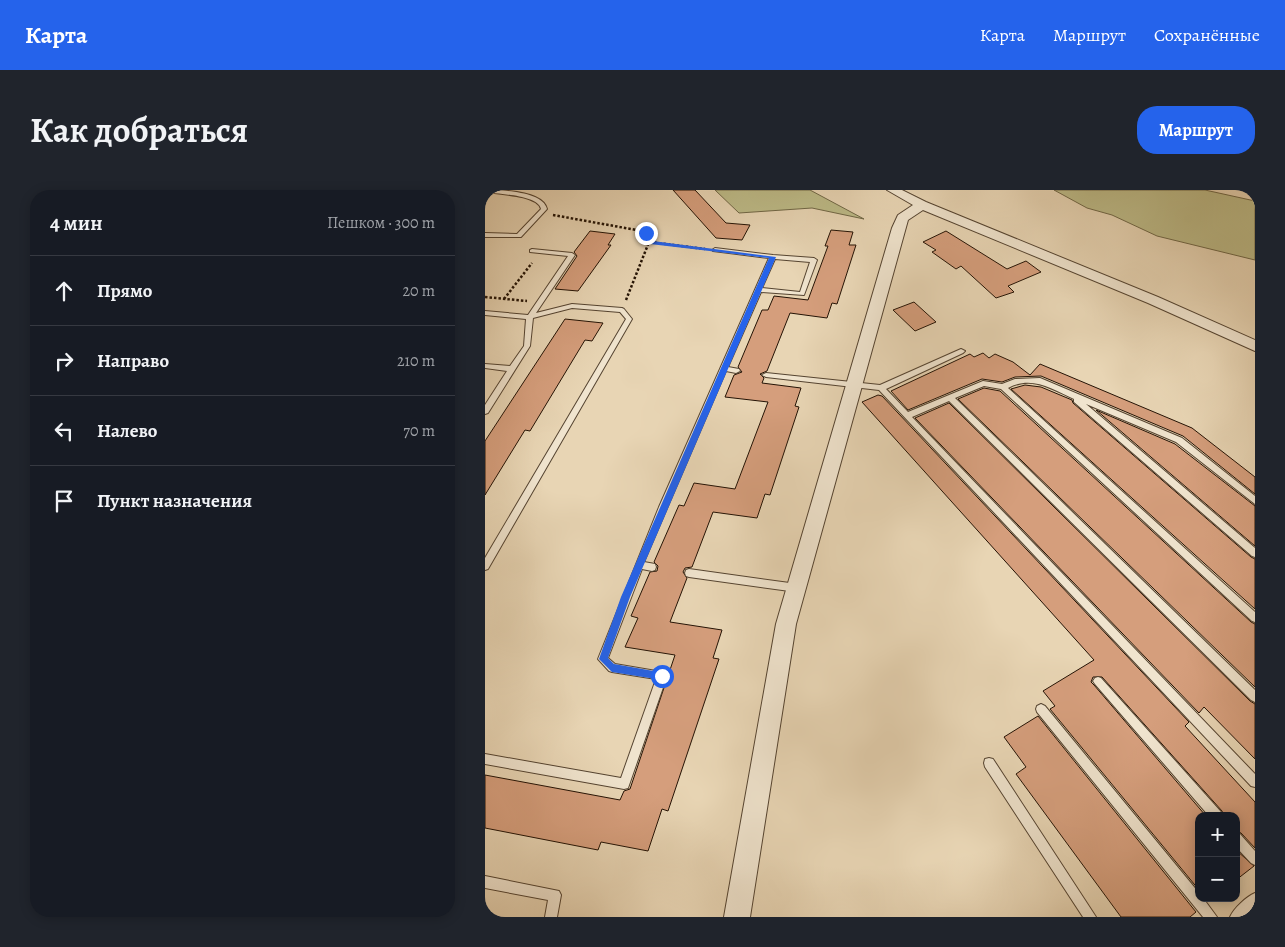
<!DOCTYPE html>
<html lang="ru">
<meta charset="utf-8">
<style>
:root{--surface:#171b24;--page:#20242c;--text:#f1f3f6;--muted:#9ea1a6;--line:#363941;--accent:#2563eb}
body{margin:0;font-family:Alegreya,serif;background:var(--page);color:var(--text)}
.controls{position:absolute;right:15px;bottom:15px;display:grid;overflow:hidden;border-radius:10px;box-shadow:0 2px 12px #0003}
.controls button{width:45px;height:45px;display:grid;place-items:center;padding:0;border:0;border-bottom:1px solid var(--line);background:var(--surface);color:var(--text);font:25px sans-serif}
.stop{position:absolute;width:15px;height:15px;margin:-11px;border:4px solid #2563eb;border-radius:50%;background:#fff}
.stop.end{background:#2563eb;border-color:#fff;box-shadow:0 1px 5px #0008}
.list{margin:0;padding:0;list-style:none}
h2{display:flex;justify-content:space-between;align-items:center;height:65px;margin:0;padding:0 20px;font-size:21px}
h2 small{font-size:16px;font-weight:400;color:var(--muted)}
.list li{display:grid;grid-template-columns:32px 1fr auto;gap:15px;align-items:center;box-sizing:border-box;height:70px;padding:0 20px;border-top:1px solid var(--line)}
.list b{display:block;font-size:19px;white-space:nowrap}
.list em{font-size:16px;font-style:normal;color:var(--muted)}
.icon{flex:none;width:28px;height:28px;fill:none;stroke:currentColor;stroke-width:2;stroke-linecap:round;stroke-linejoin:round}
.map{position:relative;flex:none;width:770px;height:727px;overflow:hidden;border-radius:20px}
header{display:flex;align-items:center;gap:30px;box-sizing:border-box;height:70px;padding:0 25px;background:var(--accent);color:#fff}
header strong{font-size:24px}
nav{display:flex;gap:28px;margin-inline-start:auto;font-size:18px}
.intro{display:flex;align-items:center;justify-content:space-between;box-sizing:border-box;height:120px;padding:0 30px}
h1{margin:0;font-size:35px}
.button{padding:12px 22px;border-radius:20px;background:var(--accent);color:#fff;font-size:18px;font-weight:700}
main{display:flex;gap:30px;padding:0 30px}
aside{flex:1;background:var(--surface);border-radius:20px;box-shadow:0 2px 12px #0003}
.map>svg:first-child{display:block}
.green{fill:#bdbb88;stroke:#706746}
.building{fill:#d59e7c;stroke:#241305}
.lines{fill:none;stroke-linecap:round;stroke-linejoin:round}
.service-casing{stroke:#554431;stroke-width:2}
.minor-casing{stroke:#554431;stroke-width:2}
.path{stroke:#241305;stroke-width:2.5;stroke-dasharray:2.5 2;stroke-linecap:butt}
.service{fill:#f0e4ce;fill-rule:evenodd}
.minor{fill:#f0e4ce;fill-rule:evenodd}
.route{fill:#2563eb}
</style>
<header>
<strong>Карта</strong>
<nav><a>Карта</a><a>Маршрут</a><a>Сохранённые</a></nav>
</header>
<div class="intro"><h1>Как добраться</h1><a class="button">Маршрут</a></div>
<main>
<aside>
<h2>4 мин<small>Пешком · 300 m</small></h2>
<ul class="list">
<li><svg class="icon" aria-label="ahead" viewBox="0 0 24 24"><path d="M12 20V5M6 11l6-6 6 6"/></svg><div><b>Прямо</b></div><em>20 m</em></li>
<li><svg class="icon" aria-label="right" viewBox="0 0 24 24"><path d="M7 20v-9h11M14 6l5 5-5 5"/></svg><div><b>Направо</b></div><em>210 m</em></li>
<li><svg class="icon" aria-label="left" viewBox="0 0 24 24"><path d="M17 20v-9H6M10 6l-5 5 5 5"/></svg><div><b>Налево</b></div><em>70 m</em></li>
<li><svg class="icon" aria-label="arrive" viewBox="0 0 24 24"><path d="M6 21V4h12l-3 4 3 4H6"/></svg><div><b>Пункт назначения</b></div></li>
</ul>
</aside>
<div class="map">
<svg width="770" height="727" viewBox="0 0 770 727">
<rect width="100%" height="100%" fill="#e8d5b4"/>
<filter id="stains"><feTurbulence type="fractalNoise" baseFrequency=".004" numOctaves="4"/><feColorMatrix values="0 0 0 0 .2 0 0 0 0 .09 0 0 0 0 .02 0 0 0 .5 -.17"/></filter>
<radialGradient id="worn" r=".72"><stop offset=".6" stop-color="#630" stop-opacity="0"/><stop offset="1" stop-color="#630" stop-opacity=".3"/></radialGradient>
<path class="green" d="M230 0H325L379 29 327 18 254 23Z
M569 0H720L770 11V70L672 46 627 25 602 18Z"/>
<path class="building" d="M188 0H210L241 33 265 35 257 50 231 48Z
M346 40 368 42 364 55H371L352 114 347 113 342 128 305 123 282 181 275 184 279 188 277 193 316 198 310 216 314 217 285 305 280 304 272 328 228 322 207 377 200 378 198 382 202 388 185 432 237 440 228 468 234 469 183 621 177 619 163 661 116 652 113 660 0 638V585L135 610 139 601 145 599 190 465 140 457 153 428 146 426 165 382 172 381 173 376 169 372 194 315 199 316 209 293 250 299 283 212 240 207 249 185 257 182 253 177 277 120H283L289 106 323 110 343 56H340Z
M105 41 130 44 123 55H126L93 101 70 99 92 66 89 62Z
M461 41 522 79 541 71 556 82 523 96 529 102 511 108 476 76 471 79 447 62 451 60 438 52Z
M429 112 451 132 430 141 408 120Z
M80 129 118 133 107 151 100 150 45 241 40 240 0 305V251Z
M498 163 504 168 510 164 528 172 545 185 555 174 707 238 770 287V304L698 246 556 186 530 187 517 192 497 189 423 220 406 201 485 164 489 167Z
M540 195 556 197 587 210 588 213 766 367 770 369V419L526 199Z
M499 198 515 201 766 432 770 434V497L473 209Z
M393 205 397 206 704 532 700 536 770 612V658L756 643 751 641V626H739L737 621 617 487H608L606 492 609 495 721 626H714V700L565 519 570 516 558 501 609 470 377 212Z
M464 213 765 511 770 514V569L719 517 714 523 430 228Z
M611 220 690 254 770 316V356Z
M553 526 711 722 705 727H636L531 584 541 577 519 547Z
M751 660 769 676 751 690Z"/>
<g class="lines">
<defs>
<path id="service" d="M0 0C15 0 58 1 62 19L36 47H0V43L32 44 56 19C53 5 13 4 0 2Z
M230 58 288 65 329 68 332 70 319 105 276 102 243 177 254 179 255 181 251 183 241 181 159 372 170 374 171 377 170 380 167 381 157 379 123 468 130 474 177 482 180 483 182 486 143 598 139 599 0 574V564L136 588 171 489 127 482 124 481 113 469 174 317 284 68 228 61 227 60ZM290 69 325 72 315 102 277 98Z
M47 59 87 63 90 65 51 123 87 114 137 118 139 119 147 129 3 379 0 380V368L141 129 135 122 87 118 48 128 45 156 3 223 0 224V215L22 181 0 178V174L25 176 39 156 41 129 0 125V121L43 125 83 66 45 62V60Z
M476 159 480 161 478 163 401 199 423 222 498 191 517 194 530 189 555 188 697 248 770 306V314L691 252 601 214 770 358V367L767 366 589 212V209C567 199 547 185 523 198L770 422V432L767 431 516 199 499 196 470 208 770 500V512L766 510 464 211 427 227 770 584V597L766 596 394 200 281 187 277 185 281 183 395 195Z
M204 379 312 394 315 395 317 398 315 401 312 402 204 387 201 386 200 383 201 380Z
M613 487 616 488 736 622 737 626H724L610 494 608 491 610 488Z
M556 514 560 516 714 703V708H718L732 727H718L552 522 551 519 552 516Z
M504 568 508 569 611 727H598L500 577 499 573 500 569Z
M751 643 755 644 770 661V675L766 673 751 657Z
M0 686 74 701 76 705 72 727H60L63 710 0 698Z
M770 703V717L760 727H745C749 718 761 707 770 703Z"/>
<path id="minor" d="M402 0H417L441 12 673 107 770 150V161L663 113 438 20 423 30 311 434 265 727H239L291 434 407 38 413 25 428 15Z"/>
</defs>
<use href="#service" class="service-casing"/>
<use href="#minor" class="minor-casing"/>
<path class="path" d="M68 25 157 41 166 47 141 110
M165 52 220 59
M0 107 42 111
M19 109 47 73"/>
<use href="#service" class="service"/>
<use href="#minor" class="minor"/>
</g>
<path class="route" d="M159 42 168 46V51L291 67 145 407 123 468 129 474 180 483 182 486 177 490 127 482 114 469 136 407 284 68 165 54 162 52 163 48Z"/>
<rect width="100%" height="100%" filter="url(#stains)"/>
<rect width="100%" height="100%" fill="url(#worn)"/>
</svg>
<div class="controls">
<button>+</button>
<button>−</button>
</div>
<div class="stop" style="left:177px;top:486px"></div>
<div class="stop end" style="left:161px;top:43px"></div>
</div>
</main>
